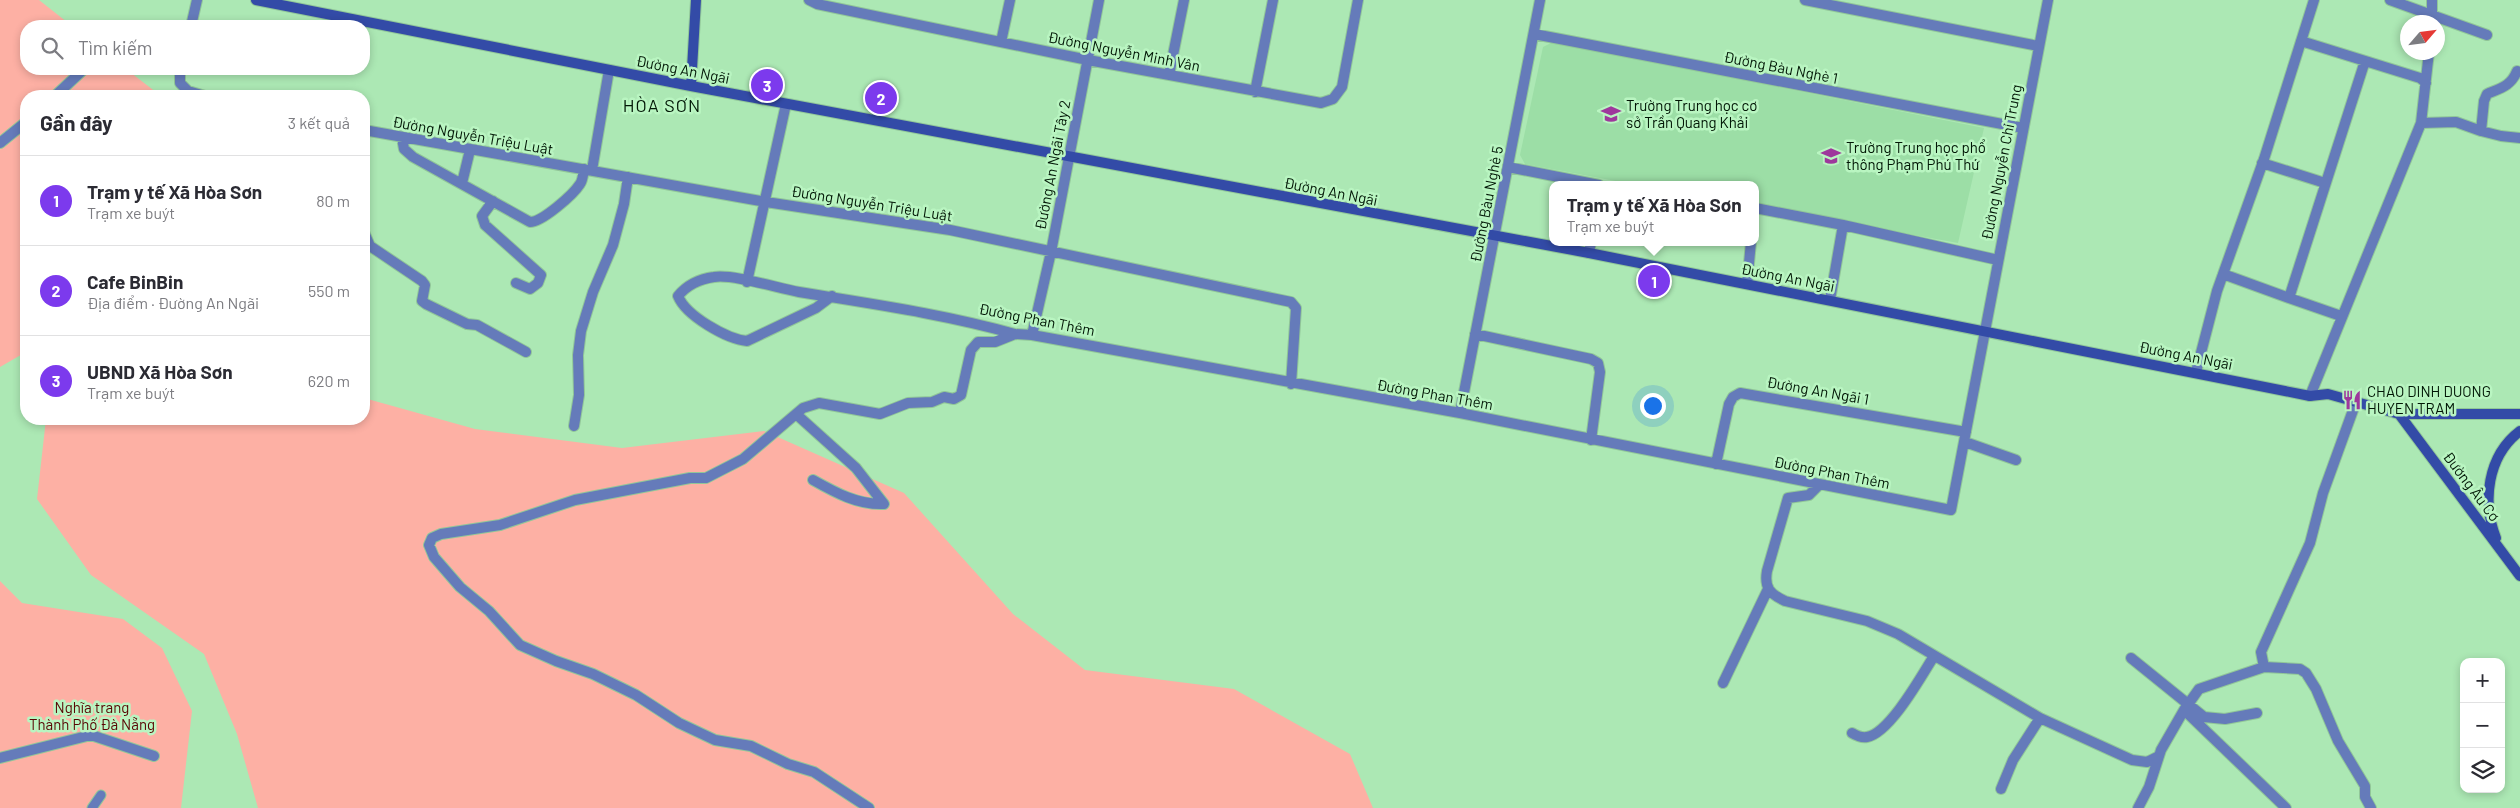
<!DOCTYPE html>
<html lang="vi">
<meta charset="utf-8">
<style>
:root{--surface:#fff;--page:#f2f2f3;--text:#2b2b33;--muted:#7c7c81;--line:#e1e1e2;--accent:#7c3aed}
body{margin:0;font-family:Barlow,sans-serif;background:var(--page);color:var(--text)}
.controls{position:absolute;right:15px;bottom:15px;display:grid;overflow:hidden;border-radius:10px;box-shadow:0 2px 8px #0003}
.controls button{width:45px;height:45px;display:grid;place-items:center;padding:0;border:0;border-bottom:1px solid var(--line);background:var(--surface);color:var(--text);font:25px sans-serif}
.compass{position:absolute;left:2400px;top:15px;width:45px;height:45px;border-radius:50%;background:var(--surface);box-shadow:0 2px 8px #0003;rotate:62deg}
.you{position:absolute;left:1652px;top:405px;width:18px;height:18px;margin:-12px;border:4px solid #fff;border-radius:50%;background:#1a73e8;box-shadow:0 0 0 8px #1a73e833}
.badge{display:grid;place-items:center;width:32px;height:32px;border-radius:50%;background:var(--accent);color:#fff;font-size:16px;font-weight:700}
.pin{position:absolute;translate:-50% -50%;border:2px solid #fff;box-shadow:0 1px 5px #0006}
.popup{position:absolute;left:1549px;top:181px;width:210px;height:65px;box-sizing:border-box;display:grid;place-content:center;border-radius:10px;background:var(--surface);filter:drop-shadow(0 1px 4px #0005);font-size:16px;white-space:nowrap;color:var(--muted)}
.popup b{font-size:19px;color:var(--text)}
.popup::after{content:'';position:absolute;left:50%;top:100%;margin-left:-10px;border:10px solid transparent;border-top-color:var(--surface)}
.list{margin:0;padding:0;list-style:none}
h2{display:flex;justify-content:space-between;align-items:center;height:65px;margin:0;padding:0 20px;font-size:21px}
h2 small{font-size:16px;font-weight:400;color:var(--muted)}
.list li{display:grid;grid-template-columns:32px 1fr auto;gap:15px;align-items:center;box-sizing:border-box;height:90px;padding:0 20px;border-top:1px solid var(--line)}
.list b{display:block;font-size:19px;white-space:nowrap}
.list p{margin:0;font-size:16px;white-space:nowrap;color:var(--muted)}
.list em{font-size:16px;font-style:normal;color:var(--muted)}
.icon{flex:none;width:28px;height:28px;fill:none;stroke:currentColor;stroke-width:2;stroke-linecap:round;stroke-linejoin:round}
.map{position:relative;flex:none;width:2520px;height:808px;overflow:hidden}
.search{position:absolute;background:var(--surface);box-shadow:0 2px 8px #0003;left:20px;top:20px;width:350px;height:55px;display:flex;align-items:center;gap:12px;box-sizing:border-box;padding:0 18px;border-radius:20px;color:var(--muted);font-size:19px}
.panel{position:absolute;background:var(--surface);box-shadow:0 2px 8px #0003;left:20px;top:90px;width:350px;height:335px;border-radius:20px}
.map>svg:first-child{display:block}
.built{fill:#9cdea6}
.green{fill:#fdb0a4}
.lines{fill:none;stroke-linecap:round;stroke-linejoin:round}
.pedestrian-casing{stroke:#91c698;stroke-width:11}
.minor-casing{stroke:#91c698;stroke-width:12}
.secondary-casing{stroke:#91c698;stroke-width:12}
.pedestrian{stroke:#657bba;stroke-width:9}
.minor{stroke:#657bba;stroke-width:10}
.secondary{stroke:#334ba7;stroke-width:10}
.labels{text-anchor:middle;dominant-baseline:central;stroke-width:5;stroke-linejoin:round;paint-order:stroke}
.street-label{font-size:15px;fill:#011605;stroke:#b9f5c1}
.poi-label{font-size:15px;fill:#011605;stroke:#b9f5c1;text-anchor:start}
.park-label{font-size:15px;fill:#590504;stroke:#b9f5c1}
.quarter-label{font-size:18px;letter-spacing:1px;fill:#011605;stroke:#b9f5c1}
</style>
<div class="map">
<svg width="2520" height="808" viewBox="0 0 2520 808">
<rect width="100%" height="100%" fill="#ace8b4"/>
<path class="built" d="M1553 42 1984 128 1958 243 1755 206V185H1637L1525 164 1520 155 1543 47Z"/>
<path class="green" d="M0 0H39L72 26H26V69H126L161 96H26V352L0 367Z
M364 398 475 429 622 448 764 431 904 493 1013 614 1085 670 1234 689 1350 754 1373 808H258L237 734 204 654 91 575 37 499 46 419H364Z
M0 581 22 603 123 619 162 648 192 711 181 808H0Z"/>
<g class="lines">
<defs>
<path id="pedestrian" d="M92 808 101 795"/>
<path id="minor" d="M809 0 817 4 1088 60 1321 103 1333 99 1342 87 1358 0
M1805 0 2038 46
M2390 0 2487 35
M2432 21V0
M191 26 197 0
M1534 34 2023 128
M2301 41 2420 78 2426 83
M1001 42 1010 0
M166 69H180
M180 69V83L188 91 205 96
M1169 75 1184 0
M1255 92 1273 0
M55 96 84 69
M2421 123 2456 122 2481 131 2484 101 2487 94C2501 88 2511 86 2517 71
M364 130 766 202 950 230 1291 302 1296 308 1291 384
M2481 131 2501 136 2520 138
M402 138 404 149 413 157 530 222C542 222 573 195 580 184 583 180 583 174 584 169
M0 143 26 122
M2262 163 2325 183
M1508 167 1599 185
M592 170 609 70
M462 183 470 150
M493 201 482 216 485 225 541 275 538 283 530 289 516 283
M1755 208 1843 225 1830 300
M1843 225 1998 260
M364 232 370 246 422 281 425 285 422 301 426 304 467 324 477 325 526 352
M1589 253 1591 242
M2223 274 2289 298 2365 61
M747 282 786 104
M1747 284 1751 242
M832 296 816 308 747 341C727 339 686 316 678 296 687 285 699 279 714 277 733 274 777 288 799 292 872 304 944 314 1015 334L1032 335 1460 413 1951 510 2048 0
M2289 298 2341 316
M1475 334 1591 359 1598 363 1600 372 1591 440
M1032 335 1051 252 1099 0
M2196 372 2217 291 2264 159 2314 0
M2310 396 2421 123 2429 52
M1460 413 1540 0
M796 414 856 468 884 504C858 505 836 493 813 480
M574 426 579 395 578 355 581 331 593 292 613 245 624 204 628 177
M1965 442 2016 460
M1716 464 1729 404 1733 397 1740 393 1966 432
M1819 485 1809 495 1788 498 1767 571C1764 588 1770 594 1785 601L1867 621 1898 634 2040 718 2132 760 2147 762 2157 757
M2131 658 2204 717 2225 719 2257 713
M2264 667 2261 652 2310 543 2323 493 2356 402
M1723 683 1768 589
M2184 710 2286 808
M1852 733C1857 736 1862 738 1867 737 1890 733 1922 675 1934 656
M0 758 91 735 154 756
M2001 789 2013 760 2040 718
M869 808 814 772 788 764 751 746 715 740 679 723 636 695 593 674 556 661 520 645 489 611 460 587 434 557 429 545 432 538 441 534 500 525 575 500 690 478H706L743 459 803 408 819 403 880 414 908 403 932 402 944 397 954 399 961 395 971 350 978 342H995L1015 334
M2138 808 2149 787 2161 750 2184 710 2199 689 2264 667 2300 669 2306 673 2316 689 2338 741 2365 786V797L2371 808"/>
<path id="secondary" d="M256 0 691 86 1589 253 2310 396 2328 394 2399 414H2520
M691 86 696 0
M2399 414 2520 576
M2496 538C2482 502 2487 456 2520 431"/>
</defs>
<use href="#pedestrian" class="pedestrian-casing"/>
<use href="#minor" class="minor-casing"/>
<use href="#secondary" class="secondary-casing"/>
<use href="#pedestrian" class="pedestrian"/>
<use href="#minor" class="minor"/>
<use href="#secondary" class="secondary"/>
</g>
<defs>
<symbol id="school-bare" viewBox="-9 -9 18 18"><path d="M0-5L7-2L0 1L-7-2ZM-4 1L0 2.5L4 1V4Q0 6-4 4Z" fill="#9e389c" stroke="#b9f5c1" stroke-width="2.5" paint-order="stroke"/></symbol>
<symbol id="restaurant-bare" viewBox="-9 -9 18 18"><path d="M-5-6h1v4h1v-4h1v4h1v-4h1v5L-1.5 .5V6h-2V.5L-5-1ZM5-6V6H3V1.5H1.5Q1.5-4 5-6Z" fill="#9e389c" stroke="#b9f5c1" stroke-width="2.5" paint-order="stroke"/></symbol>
</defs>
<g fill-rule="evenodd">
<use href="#school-bare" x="1597" y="100" width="28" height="28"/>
<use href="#school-bare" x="1817" y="142" width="28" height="28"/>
<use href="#restaurant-bare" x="2338" y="386" width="28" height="28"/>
</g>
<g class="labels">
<g class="street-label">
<text transform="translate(1124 51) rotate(11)">Đường Nguyễn Minh Vân</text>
<text transform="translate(1781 67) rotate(11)">Đường Bàu Nghè 1</text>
<text transform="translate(683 69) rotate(11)">Đường An Ngãi</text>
<text transform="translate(473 135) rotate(10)">Đường Nguyễn Triệu Luật</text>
<text transform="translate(2001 162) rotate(-79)">Đường Nguyễn Chí Trung</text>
<text transform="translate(1052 165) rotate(-79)">Đường An Ngãi Tây 2</text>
<text transform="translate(1331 191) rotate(11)">Đường An Ngãi</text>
<text transform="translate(872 203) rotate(9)">Đường Nguyễn Triệu Luật</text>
<text transform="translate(1486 204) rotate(-79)">Đường Bàu Nghè 5</text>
<text transform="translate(1788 277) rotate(11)">Đường An Ngãi</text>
<text transform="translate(1037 319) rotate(11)">Đường Phan Thêm</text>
<text transform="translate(2186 355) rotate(11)">Đường An Ngãi</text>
<text transform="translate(1818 390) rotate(10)">Đường An Ngãi 1</text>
<text transform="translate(1435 394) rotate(10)">Đường Phan Thêm</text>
<text transform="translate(1832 472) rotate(11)">Đường Phan Thêm</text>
<text transform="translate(2472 486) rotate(53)">Đường Âu Cơ</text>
</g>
<g class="poi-label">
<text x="1626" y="105">Trường Trung học cơ<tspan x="1626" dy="17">sở Trần Quang Khải</tspan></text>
<text x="1846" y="147">Trường Trung học phổ<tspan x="1846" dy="17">thông Phạm Phú Thứ</tspan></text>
<text x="2367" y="391">CHAO DINH DUONG<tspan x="2367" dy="17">HUYEN TRAM</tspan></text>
</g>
<g class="park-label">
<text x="92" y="707">Nghĩa trang<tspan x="92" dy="17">Thành Phố Đà Nẵng</tspan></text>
</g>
<g class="quarter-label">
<text x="662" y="105">HÒA SƠN</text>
</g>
</g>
</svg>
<div class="controls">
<button>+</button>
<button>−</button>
<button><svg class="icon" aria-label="layers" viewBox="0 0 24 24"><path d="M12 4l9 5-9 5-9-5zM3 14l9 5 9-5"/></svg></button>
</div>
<svg class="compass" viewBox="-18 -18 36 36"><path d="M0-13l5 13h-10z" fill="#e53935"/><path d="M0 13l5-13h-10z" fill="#7c7c81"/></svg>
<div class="you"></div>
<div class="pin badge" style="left:1654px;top:281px">1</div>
<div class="popup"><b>Trạm y tế Xã Hòa Sơn</b>Trạm xe buýt</div>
<div class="pin badge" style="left:881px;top:98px">2</div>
<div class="pin badge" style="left:767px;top:85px">3</div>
<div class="search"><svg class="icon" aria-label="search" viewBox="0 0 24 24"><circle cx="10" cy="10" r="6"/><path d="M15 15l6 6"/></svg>Tìm kiếm</div>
<section class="panel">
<h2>Gần đây<small>3 kết quả</small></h2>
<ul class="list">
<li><span class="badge">1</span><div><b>Trạm y tế Xã Hòa Sơn</b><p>Trạm xe buýt</p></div><em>80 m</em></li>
<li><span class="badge">2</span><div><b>Cafe BinBin</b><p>Địa điểm · Đường An Ngãi</p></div><em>550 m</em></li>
<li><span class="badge">3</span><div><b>UBND Xã Hòa Sơn</b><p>Trạm xe buýt</p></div><em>620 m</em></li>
</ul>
</section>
</div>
